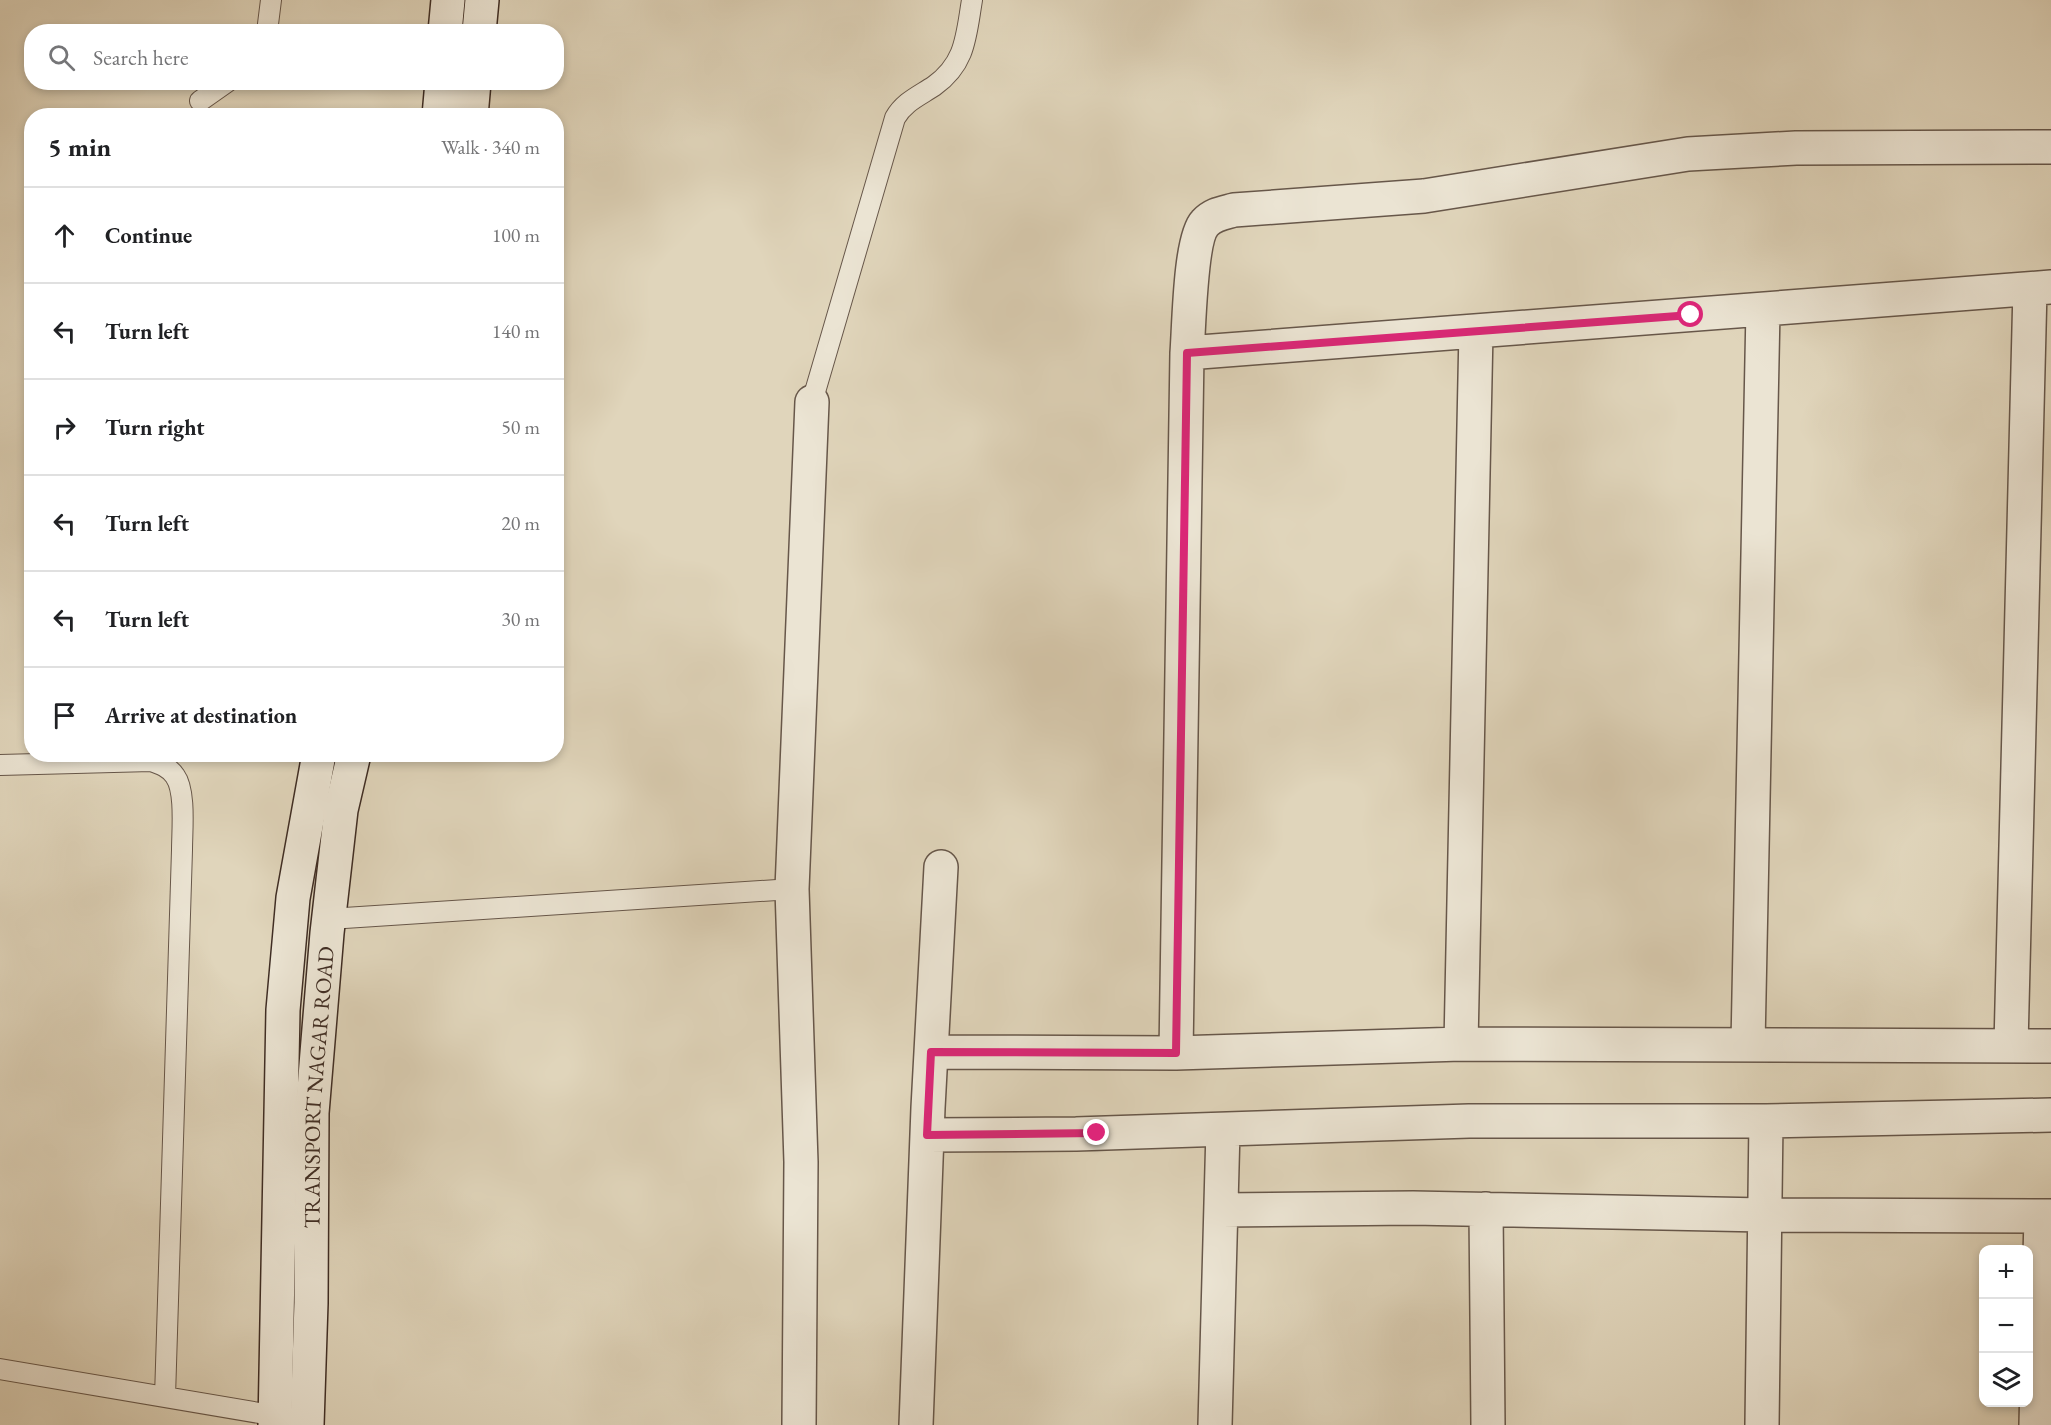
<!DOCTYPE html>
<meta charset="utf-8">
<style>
:root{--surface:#fff;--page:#f6f6f6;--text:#202124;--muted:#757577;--line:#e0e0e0}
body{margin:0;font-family:"EB Garamond",serif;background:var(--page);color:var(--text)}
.controls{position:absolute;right:18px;bottom:18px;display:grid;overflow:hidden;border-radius:12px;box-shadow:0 3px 9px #0003}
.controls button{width:54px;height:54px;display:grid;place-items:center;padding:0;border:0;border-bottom:2px solid var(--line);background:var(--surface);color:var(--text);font:30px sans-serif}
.stop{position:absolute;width:18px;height:18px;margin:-14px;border:4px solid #db2777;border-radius:50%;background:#fff}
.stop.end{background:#db2777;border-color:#fff;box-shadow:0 2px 6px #0008}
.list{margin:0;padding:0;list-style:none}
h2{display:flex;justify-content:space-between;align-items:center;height:78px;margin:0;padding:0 24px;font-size:26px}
h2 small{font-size:20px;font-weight:400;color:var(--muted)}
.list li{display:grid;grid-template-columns:39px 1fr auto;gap:18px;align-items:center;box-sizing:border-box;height:96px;padding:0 24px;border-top:2px solid var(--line)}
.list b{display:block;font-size:22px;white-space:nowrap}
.list em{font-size:20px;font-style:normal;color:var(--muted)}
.icon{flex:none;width:33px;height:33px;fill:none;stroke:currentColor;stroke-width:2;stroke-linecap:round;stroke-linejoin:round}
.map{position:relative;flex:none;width:2051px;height:1425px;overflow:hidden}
.search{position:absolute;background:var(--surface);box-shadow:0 3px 9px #0003;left:24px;top:24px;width:540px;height:66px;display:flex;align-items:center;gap:15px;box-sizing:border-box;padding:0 21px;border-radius:24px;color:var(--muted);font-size:22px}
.panel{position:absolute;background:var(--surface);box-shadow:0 3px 9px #0003;left:24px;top:108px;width:540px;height:654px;border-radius:24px}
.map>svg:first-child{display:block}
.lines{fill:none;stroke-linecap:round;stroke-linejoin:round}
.service-casing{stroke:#67574a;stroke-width:22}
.minor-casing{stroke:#67574a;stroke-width:36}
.secondary-casing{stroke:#3f2d24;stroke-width:36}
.service{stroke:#ebe4d3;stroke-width:20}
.minor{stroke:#ebe4d3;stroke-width:33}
.secondary{stroke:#ebe4d3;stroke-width:33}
.route{stroke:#db2777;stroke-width:8}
.labels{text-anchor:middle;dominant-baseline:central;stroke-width:6;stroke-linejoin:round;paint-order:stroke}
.street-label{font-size:22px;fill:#3f2d24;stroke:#ebe4d3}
</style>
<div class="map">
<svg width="2051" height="1425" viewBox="0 0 2051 1425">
<rect width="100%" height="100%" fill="#e0d5bb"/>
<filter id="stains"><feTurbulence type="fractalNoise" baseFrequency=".00333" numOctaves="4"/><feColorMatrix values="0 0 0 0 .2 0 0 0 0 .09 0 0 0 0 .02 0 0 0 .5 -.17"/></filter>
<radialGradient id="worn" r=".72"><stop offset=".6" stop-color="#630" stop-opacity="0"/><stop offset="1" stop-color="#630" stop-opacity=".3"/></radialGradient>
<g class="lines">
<defs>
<path id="service" d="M267 32 271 0
M200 101 227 82
M812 402 895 118C904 102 919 96 934 86 966 63 966 36 972 0
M0 765 151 761C160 764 169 767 175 776 186 791 182 831 182 850L165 1397
M329 919 792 889
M0 1369 265 1414 275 1417"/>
<path id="minor" d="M1187 353 2051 287
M1461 1044 1476 331
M1748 1044 1763 310
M2011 1045 2030 289
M931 1052 1176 1053 1461 1044 2051 1046
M1176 1053 1187 353C1189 328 1190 239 1205 223 1213 214 1223 213 1234 210L1424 196 1688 154 1796 148 2051 147
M927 1135 1076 1134 1469 1121H1766L2051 1115
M1486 1209 1488 1425
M1222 1210 1413 1208 1764 1215 2051 1216
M799 1425 801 1162 792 889 812 402
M916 1425 928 1108 941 867
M1215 1425 1223 1130
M1762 1425 1766 1121
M2036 1425 2041 1216"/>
<g id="secondary">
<path d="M445 32 448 0"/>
<path d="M479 32 482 0"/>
<path d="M439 116 442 82"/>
<path d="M471 116 474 82"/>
<path d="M275 1425 283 1010 293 898 319 754"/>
<path id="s1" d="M307 1425 311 1303 312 1113 327 933 341 810 354 754"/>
</g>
</defs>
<use href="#service" class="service-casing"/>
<use href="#minor" class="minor-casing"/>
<use href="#secondary" class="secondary-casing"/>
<use href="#service" class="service"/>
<use href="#minor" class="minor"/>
<use href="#secondary" class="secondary"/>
</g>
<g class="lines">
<path class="route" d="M1097 1133 927 1135 931 1052 1176 1053 1187 353 1691 315"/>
</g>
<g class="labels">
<g class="street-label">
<text stroke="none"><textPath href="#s1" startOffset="338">TRANSPORT NAGAR ROAD</textPath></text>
</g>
</g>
<rect width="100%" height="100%" filter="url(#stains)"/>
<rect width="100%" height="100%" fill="url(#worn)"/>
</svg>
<div class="controls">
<button>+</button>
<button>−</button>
<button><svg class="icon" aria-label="layers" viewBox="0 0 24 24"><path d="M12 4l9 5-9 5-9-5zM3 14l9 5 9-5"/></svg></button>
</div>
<div class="stop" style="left:1691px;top:315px"></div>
<div class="stop end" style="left:1097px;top:1133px"></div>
<div class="search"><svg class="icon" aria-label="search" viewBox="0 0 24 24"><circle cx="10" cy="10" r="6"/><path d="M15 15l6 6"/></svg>Search here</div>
<section class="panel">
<h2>5 min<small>Walk · 340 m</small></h2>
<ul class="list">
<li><svg class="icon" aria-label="ahead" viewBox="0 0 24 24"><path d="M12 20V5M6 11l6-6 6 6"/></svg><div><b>Continue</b></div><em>100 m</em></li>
<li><svg class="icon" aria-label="left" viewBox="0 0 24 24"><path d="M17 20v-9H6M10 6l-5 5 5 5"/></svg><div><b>Turn left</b></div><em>140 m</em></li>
<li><svg class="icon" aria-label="right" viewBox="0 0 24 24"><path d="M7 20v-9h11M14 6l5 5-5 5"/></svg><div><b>Turn right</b></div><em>50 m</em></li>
<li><svg class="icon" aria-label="left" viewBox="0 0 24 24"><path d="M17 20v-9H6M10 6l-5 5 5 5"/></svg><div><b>Turn left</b></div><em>20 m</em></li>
<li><svg class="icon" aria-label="left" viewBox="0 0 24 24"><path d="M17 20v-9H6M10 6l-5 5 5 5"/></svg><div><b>Turn left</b></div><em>30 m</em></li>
<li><svg class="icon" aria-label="arrive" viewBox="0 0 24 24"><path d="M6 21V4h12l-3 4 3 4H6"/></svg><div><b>Arrive at destination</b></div></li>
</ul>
</section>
</div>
